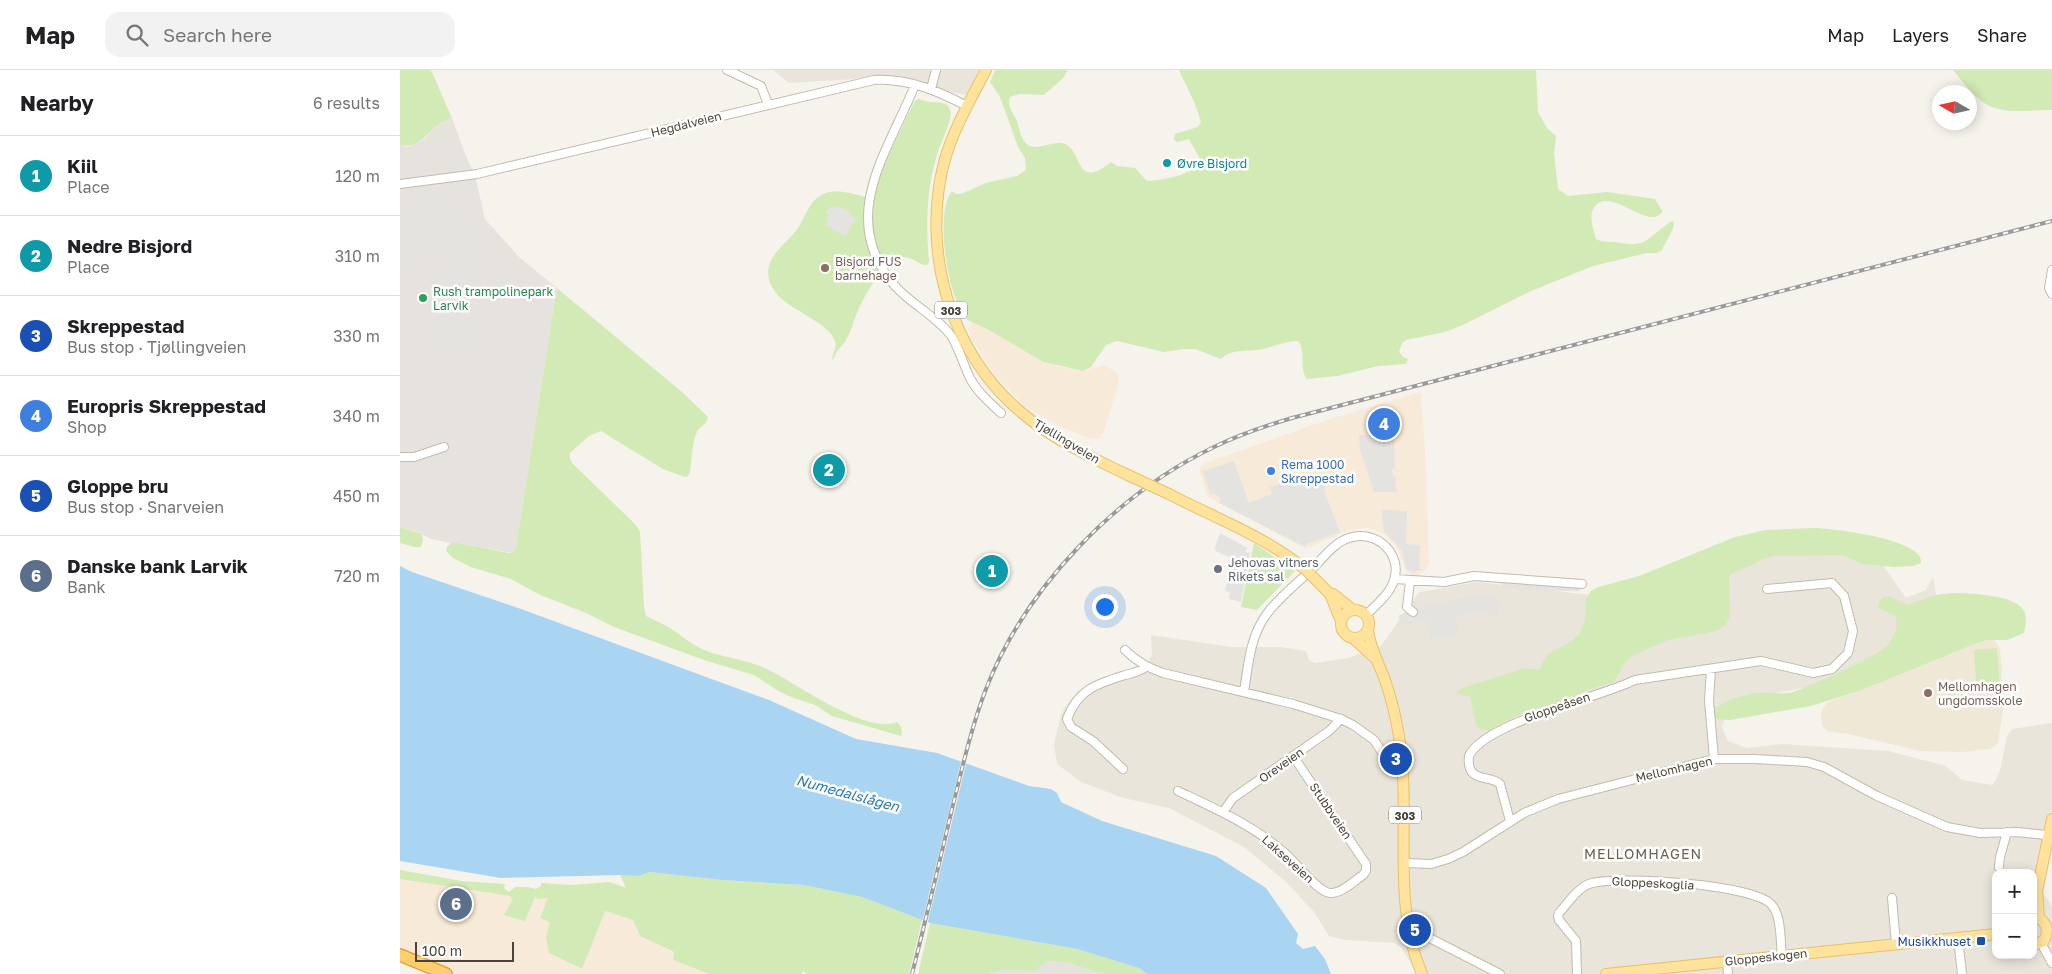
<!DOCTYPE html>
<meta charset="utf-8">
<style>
:root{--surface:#fff;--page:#f2f2f2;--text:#202124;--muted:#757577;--line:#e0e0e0;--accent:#b45309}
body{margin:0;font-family:"Golos Text",sans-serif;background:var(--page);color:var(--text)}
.controls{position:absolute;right:15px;bottom:15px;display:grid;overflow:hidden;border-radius:10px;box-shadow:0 2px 12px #0003}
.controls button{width:45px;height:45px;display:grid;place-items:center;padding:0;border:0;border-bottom:1px solid var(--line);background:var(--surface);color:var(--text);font:25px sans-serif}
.compass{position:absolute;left:1532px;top:15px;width:45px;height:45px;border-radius:50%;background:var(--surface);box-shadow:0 2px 12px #0003;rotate:279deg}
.scale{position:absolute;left:15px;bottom:12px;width:99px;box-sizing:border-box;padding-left:5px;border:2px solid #4b4439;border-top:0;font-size:14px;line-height:18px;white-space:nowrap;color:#4b4439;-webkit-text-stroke:4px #fff;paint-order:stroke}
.you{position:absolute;left:704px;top:536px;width:18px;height:18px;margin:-12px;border:4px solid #fff;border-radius:50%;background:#1a73e8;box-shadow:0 0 0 8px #1a73e833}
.badge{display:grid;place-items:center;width:32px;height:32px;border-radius:50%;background:var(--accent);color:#fff;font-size:16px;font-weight:700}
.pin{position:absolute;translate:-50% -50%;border:2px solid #fff;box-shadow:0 1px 5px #0006}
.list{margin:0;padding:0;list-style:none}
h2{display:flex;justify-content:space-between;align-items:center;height:65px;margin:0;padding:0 20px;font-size:21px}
h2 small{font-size:16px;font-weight:400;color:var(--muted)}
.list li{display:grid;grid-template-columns:32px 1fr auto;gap:15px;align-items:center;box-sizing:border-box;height:80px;padding:0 20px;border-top:1px solid var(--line)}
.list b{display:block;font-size:19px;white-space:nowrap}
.list p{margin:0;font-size:16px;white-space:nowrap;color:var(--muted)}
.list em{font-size:16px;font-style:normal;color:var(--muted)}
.icon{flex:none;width:28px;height:28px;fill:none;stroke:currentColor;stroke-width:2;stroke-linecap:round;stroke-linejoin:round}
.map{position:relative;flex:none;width:1652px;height:904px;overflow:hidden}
header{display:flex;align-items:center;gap:30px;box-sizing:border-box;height:70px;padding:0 25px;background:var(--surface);border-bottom:1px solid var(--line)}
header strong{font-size:24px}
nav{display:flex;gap:28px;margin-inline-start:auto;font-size:18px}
.search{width:350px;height:45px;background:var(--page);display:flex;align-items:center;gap:12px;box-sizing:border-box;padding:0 18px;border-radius:15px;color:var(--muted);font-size:19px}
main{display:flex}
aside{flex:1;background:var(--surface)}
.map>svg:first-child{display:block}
.residential{fill:#eae5da;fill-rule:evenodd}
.commercial{fill:#f7ead8}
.industrial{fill:#e6e2dd}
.education{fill:#efe8d6}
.green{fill:#d2eab5}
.parking{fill:#e5e3e0}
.water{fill:#a9d4f2}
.pier{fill:#f6f3ec}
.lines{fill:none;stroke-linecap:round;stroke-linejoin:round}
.minor-casing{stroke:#c2bbae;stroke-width:10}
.major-casing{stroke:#e6c16a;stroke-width:12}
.highway-casing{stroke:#e0a43c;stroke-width:14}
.minor{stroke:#fff;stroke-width:8}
.major{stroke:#ffe39c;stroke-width:10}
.highway{stroke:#ffcf6e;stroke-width:11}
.rail-casing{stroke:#9a9a9a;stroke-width:4}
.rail{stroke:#fff;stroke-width:2;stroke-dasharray:5.5;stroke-linecap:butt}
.major-bridge-casing{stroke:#e6c16a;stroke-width:12;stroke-linecap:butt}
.major-bridge{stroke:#ffe39c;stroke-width:10}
.culture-dot{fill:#0f9aa8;stroke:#fff;stroke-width:2}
.education-dot{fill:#8d6e63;stroke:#fff;stroke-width:2}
.leisure-dot{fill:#2e9e5b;stroke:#fff;stroke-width:2}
.shop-dot{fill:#3f7fe0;stroke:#fff;stroke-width:2}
.worship-dot{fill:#6b7280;stroke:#fff;stroke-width:2}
.transit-dot{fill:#1a4fb4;stroke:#fff;stroke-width:2}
.labels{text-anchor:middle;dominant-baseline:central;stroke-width:5;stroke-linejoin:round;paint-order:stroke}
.shield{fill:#fff;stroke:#817c74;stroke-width:1}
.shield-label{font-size:11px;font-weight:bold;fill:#4b4439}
.street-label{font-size:12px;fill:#4b4439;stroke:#fff}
.culture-label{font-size:12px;fill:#0d838f;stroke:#fff;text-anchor:start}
.education-label{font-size:12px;fill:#785e54;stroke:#fff;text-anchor:start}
.leisure-label{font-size:12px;fill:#27864d;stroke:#fff;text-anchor:start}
.shop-label{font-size:12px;fill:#366cbe;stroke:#fff;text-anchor:start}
.worship-label{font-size:12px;fill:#5b616d;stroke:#fff;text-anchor:start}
.transit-label{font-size:12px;fill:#164399;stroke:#fff;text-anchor:end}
.water-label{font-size:14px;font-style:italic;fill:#2e7ab2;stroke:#fff}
.neighbourhood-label{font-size:14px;letter-spacing:1px;fill:#6e6250;stroke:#fff}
</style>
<header>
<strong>Map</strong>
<div class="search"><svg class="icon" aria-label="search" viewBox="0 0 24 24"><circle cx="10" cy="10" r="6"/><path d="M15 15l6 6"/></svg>Search here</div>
<nav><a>Map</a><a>Layers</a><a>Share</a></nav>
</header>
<main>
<aside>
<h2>Nearby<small>6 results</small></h2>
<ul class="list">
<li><span class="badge" style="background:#0f9aa8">1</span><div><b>Kiil</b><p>Place</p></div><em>120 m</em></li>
<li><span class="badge" style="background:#0f9aa8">2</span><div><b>Nedre Bisjord</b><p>Place</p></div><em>310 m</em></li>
<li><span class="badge" style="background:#1a4fb4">3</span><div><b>Skreppestad</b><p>Bus stop · Tjøllingveien</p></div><em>330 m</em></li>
<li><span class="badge" style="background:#3f7fe0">4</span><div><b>Europris Skreppestad</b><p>Shop</p></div><em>340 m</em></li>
<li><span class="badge" style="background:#1a4fb4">5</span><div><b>Gloppe bru</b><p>Bus stop · Snarveien</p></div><em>450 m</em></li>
<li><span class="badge" style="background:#5c6f8a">6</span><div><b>Danske bank Larvik</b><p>Bank</p></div><em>720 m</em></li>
</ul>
</aside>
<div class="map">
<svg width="1652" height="904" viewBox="0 0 1652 904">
<rect width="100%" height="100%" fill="#f6f3ec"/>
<path class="residential" d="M373 0H579L567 25 471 8 389 13Z
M1341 474 1472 480 1506 528 1526 520 1533 507 1537 530 1497 574 1425 614 1375 623 1343 632 1328 640 1322 657 1328 671 1347 678 1382 674 1488 681 1546 696 1562 710 1593 715 1600 701 1607 666 1612 659 1652 653V770L1643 823 1652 836V904H1017L1001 877 994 873 946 870 929 866 914 842 886 812 844 777 769 738 723 728 681 712 657 694 654 674 661 645 667 634 678 622 689 615 748 593 752 584 751 565 831 577H881L906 581 909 590 915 593 948 588 981 576 1019 522 1077 512 1199 526 1196 551 1128 622ZM1596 803H1633V885H1596Z"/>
<path class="commercial" d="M573 253 581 255 627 283 656 296 683 301 704 295 719 304V312L704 361 699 369H692L661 357 624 336 595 305 572 270 568 259 570 255Z
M1021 322 1026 396 1029 495 1020 505 1016 507 1007 502 997 478 986 466 981 462 969 458 951 459 906 479 807 426 799 399 805 393 930 349Z
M0 809 109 826 113 828 125 851 135 827H149L150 852 147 862 149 883 181 899 205 841 233 850 240 866 274 883 273 890 309 904H55L0 880Z"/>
<path class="industrial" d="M52 48 64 81 76 109 85 149 118 186 158 219 155 228 116 477 113 483 59 473H51L31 469 15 461 0 457V75L8 77 24 69 38 55Z
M647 891 669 893 701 904H590L600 900 635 901Z"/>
<path class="education" d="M1587 570H1594L1600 578 1604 631 1598 673 1590 679 1562 682 1520 681 1448 664 1427 661 1422 655 1421 644 1423 637 1430 631 1462 620 1577 573Z"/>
<path class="green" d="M0 0H31L52 48C48 50 42 52 38 55 25 65 18 79 0 75Z
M595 0H668L663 8 644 25 619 24 610 27C607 35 612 42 616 49 619 56 620 65 624 71 633 85 652 69 665 74 683 82 675 121 711 92L717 96 735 98 747 111C764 110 785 106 799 95L800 89 789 69 777 72 774 70 775 64 798 57 801 52 795 34 779 0H1136L1138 42 1147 58 1156 66 1154 83 1158 119 1168 126 1207 122 1255 129 1263 142C1259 145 1257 147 1253 147 1237 148 1208 120 1195 136 1188 144 1193 159 1196 169 1202 173 1208 171 1215 172 1250 179 1246 167 1272 151L1274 153C1274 160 1265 173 1262 180L1257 183H1247L1193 196 1131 221 1063 255 1045 262 1006 270 1002 273 999 282 1003 287 1008 289 1006 294 978 296 937 306 907 309C898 298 907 282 898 271 885 271 876 276 863 279 850 282 831 278 821 289L795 279H783L764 282 717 271 706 275 691 297 683 301 644 292C623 281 603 267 581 256 576 253 569 253 565 247 548 227 534 142 552 121L556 124H561L586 113 617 106 626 100 625 88 618 77 600 27 590 12Z
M1553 0H1652V40C1632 40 1603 45 1586 34 1573 26 1563 12 1553 0Z
M518 29C523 30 527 32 531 32 542 33 548 31 551 43 549 59 540 73 536 88 526 123 526 157 529 192L527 195C518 195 512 186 502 187 484 189 463 228 457 243 453 251 452 260 447 268 445 273 441 276 438 280 435 284 435 287 433 290L432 288 436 275C433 251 384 241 372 217 358 189 386 176 398 158 406 146 409 131 423 124 438 117 453 125 468 127L514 32Z
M158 219 282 322 308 347C307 355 299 356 296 364 292 375 292 389 290 402L288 406 285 407 263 399 201 361 189 366 170 383V388L172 393 234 453 240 461 244 537 246 546C255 551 265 554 273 560 283 567 291 574 302 579 322 588 345 589 365 598 395 612 465 665 497 652 502 657 503 660 501 666L432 646 415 635 391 627 377 620 354 605 307 591 214 557 186 543 138 524 111 509 71 497 53 488 47 482 46 478 51 473H59L109 483H113L116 477 155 228Z
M0 457 22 464 23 470 21 477H14L0 473Z
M1412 458C1430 458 1526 469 1521 493L1513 496 1494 497 1462 494 1442 485 1374 486 1362 489 1355 494 1332 503 1329 507 1330 545 1326 555 1317 561 1268 570 1234 585 1226 591 1214 612 1185 621 1157 634 1121 644 1089 660H1082L1076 655 1070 627 1056 623 1059 620 1065 617 1125 598 1139 600 1147 585 1173 570 1180 563 1185 551 1186 529 1191 521 1198 517 1239 506 1335 467 1366 460Z
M854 473 895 501 857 540 841 537Z
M1551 523C1567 523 1619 524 1625 543 1627 549 1625 557 1624 563L1607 570H1587L1577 573 1462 620 1411 636 1330 650 1315 649 1314 640C1324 630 1347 623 1362 623 1373 622 1382 625 1393 622 1415 613 1478 588 1490 572 1496 564 1498 556 1495 546L1478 537 1479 532 1483 527 1488 526 1507 535 1536 525Z
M1597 578 1600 622 1577 624 1574 580Z
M0 800 62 811 105 814 104 818 109 822 115 817H128L136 819 141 816V813L171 815 210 812 226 818 220 805 239 806 249 802 322 810 404 815 462 827 522 850 509 904H407L403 901 401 904H309L273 890 274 882 240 866 233 850 205 841 182 899 149 883 146 867 150 852 140 848 148 828 139 829 135 827 125 851 104 845 113 829 110 826 0 809Z
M530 853 677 879 739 898 747 904H701L669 893 647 891 635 901 600 900 590 904H518Z"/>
<path class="parking" d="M29 132 41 134 64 149 79 185 68 275 35 270 43 205H46L47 191 53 187 48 180 42 185 10 181 8 197 0 196V140Z
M432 137 443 138 450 143 456 152 451 154 446 167 426 155 428 147 426 141Z
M994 363 995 399H992L993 406H995L997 422H974L960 380 959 365H971V367H974V364Z
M834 391 849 433 872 424 870 417 907 404H923L925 423 940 462 907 474 905 477 819 433 821 429 815 423 810 425 803 401Z
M981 440 1007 441 1006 474 1020 475V500L1013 502 1006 500 1002 481 984 461Z
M820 463 848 478 845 482 850 483 841 532 829 529 830 522 825 521 827 512 832 513 833 508 828 507 833 489 814 480Z
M1097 511 1143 516H1182L1179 521H1147L1106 518Z
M1082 524 1100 530 1098 546 1080 543 1055 546 1058 551V566L1030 569 1028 551 1000 556 999 545 1016 538Z"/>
<path class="water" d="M0 496 12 502 121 539 369 630 456 669 537 683 629 716 651 719 657 723 661 732 702 751 816 786 866 818 898 864 896 873 903 879 915 876 925 889 931 904H747L739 898 677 879 530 853 462 827 404 815 322 810 249 802 239 806 220 805 101 808 0 791Z"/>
<path class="pier" d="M561 692 566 694 527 855 522 853Z"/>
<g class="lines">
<defs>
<path id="minor" d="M327 0 361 16 368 34
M515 15C488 82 436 148 495 216 512 235 538 247 552 267 559 279 563 293 569 306 576 321 589 332 601 343
M531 19 536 0
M0 114 77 104 474 10C508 8 538 21 567 36
M1652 200 1649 218 1652 224
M0 387H14L44 377
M995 509 1044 512 1074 506 1182 514
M1010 511 1007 537 1013 542
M725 580C736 591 748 598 763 603L893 634 941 649 953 655 974 670 991 696
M1311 600 1309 630 1314 689
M844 622C848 596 850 567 866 545 879 527 898 513 914 497 924 487 935 472 949 468 975 459 1003 483 994 510 990 524 976 535 966 545
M723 699 693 671 671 657 667 649C678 619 697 614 725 605 733 603 740 602 747 596
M778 721C816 739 855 756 887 785 897 794 918 822 930 823 941 824 954 811 963 805L966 801V794L893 686
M823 742 833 728 929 661 941 649
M1110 751 1100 714C1089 704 1066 714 1069 686 1085 652 1199 628 1235 610L1361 591 1413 603 1432 599 1448 583 1453 561 1444 526 1432 513 1367 519
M1005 793 1031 794 1048 789 1063 782 1124 743 1158 729 1314 689H1355L1407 692 1424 697 1477 726 1547 757 1580 763 1617 762 1647 765
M1599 797 1600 787 1607 762
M1492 828 1496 874
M1016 861 1100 904
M1558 868 1562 904
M1641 873 1652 893
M1327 891 1328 904
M1177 904 1176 871 1159 850 1158 846 1159 843C1168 833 1179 816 1192 813 1221 806 1351 814 1371 834 1382 846 1380 870 1382 886"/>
<path id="major" d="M586 0C571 29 554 58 545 89 520 179 550 284 622 343 654 370 692 388 730 406
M769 424C815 448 864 466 905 499
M911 505 929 523 933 524 953 540
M930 524 941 551
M941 554a14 14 0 1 1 28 0a14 14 0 1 1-28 0Z
M968 560C970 578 979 594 985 610 992 630 997 652 1000 673 1011 749 991 832 1022 904
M953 568 975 588
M1637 821 1639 848
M1633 828 1637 821 1652 749
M1633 847C1646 849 1650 860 1644 871L1633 875
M1206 904 1596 864"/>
<path id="highway" d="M0 885 46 904"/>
</defs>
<use href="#minor" class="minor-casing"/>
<use href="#major" class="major-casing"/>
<use href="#highway" class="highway-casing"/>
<use href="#minor" class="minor"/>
<use href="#major" class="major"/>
<use href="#highway" class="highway"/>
<defs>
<path id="rail" d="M512 904C526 849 539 794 552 739 562 699 571 658 586 619 625 518 716 424 814 377 839 365 865 356 892 348L1652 151"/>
</defs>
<use href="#rail" class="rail-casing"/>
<use href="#rail" class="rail"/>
<defs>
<path id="major-bridge" d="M730 406 769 424
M905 499 911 505"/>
</defs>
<use href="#major-bridge" class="major-bridge-casing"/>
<use href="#major-bridge" class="major-bridge"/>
</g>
<circle class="culture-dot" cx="767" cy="93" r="5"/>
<g class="education-dot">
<circle cx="425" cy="198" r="5"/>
<circle cx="1528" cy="623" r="5"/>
</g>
<circle class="leisure-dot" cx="23" cy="228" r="5"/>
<circle class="shop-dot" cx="871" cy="401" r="5"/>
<circle class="worship-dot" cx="818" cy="499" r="5"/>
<rect class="transit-dot" x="1576" y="866" width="10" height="10" rx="2.5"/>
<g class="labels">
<g class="shield">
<rect x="535" y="231.5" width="32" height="17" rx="4"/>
<rect x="989" y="736.5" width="32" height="17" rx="4"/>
</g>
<g class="shield-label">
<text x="551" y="240">303</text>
<text x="1005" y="745">303</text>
</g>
<g class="street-label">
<text transform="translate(286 54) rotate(-14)">Hegdalveien</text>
<text transform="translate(667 371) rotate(31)">Tjøllingveien</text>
<text transform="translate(1157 637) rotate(-19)">Gloppeåsen</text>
<text transform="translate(881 695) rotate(-35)">Oreveien</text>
<text transform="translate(1274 699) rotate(-13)">Mellomhagen</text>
<text transform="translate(931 741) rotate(56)">Stubbveien</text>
<text transform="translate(888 789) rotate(42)">Lakseveien</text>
<text transform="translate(1253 813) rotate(3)">Gloppeskoglia</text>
<text transform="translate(1366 887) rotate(-6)">Gloppeskogen</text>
</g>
<g class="culture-label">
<text x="777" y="93">Øvre Bisjord</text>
</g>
<g class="education-label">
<text x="435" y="191">Bisjord FUS<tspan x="435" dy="14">barnehage</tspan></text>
<text x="1538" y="616">Mellomhagen<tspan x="1538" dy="14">ungdomsskole</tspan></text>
</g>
<g class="leisure-label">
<text x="33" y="221">Rush trampolinepark<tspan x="33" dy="14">Larvik</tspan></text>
</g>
<g class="shop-label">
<text x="881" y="394">Rema 1000<tspan x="881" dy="14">Skreppestad</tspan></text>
</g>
<g class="worship-label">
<text x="828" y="492">Jehovas vitners<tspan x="828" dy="14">Rikets sal</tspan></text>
</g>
<g class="transit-label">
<text x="1571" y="871">Musikkhuset</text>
</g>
<g class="water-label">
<text transform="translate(448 723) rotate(15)">Numedalslågen</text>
</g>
<g class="neighbourhood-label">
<text x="1243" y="783">MELLOMHAGEN</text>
</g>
</g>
</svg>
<div class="controls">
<button>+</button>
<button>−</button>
</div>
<svg class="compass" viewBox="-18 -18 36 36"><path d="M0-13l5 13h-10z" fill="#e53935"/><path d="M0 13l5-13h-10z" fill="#757577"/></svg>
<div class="scale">100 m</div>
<div class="you"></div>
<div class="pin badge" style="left:592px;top:501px;background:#0f9aa8">1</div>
<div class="pin badge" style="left:429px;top:400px;background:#0f9aa8">2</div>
<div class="pin badge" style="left:996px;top:689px;background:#1a4fb4">3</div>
<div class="pin badge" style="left:984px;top:354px;background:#3f7fe0">4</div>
<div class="pin badge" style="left:1015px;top:860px;background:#1a4fb4">5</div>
<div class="pin badge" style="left:56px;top:834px;background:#5c6f8a">6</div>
</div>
</main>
